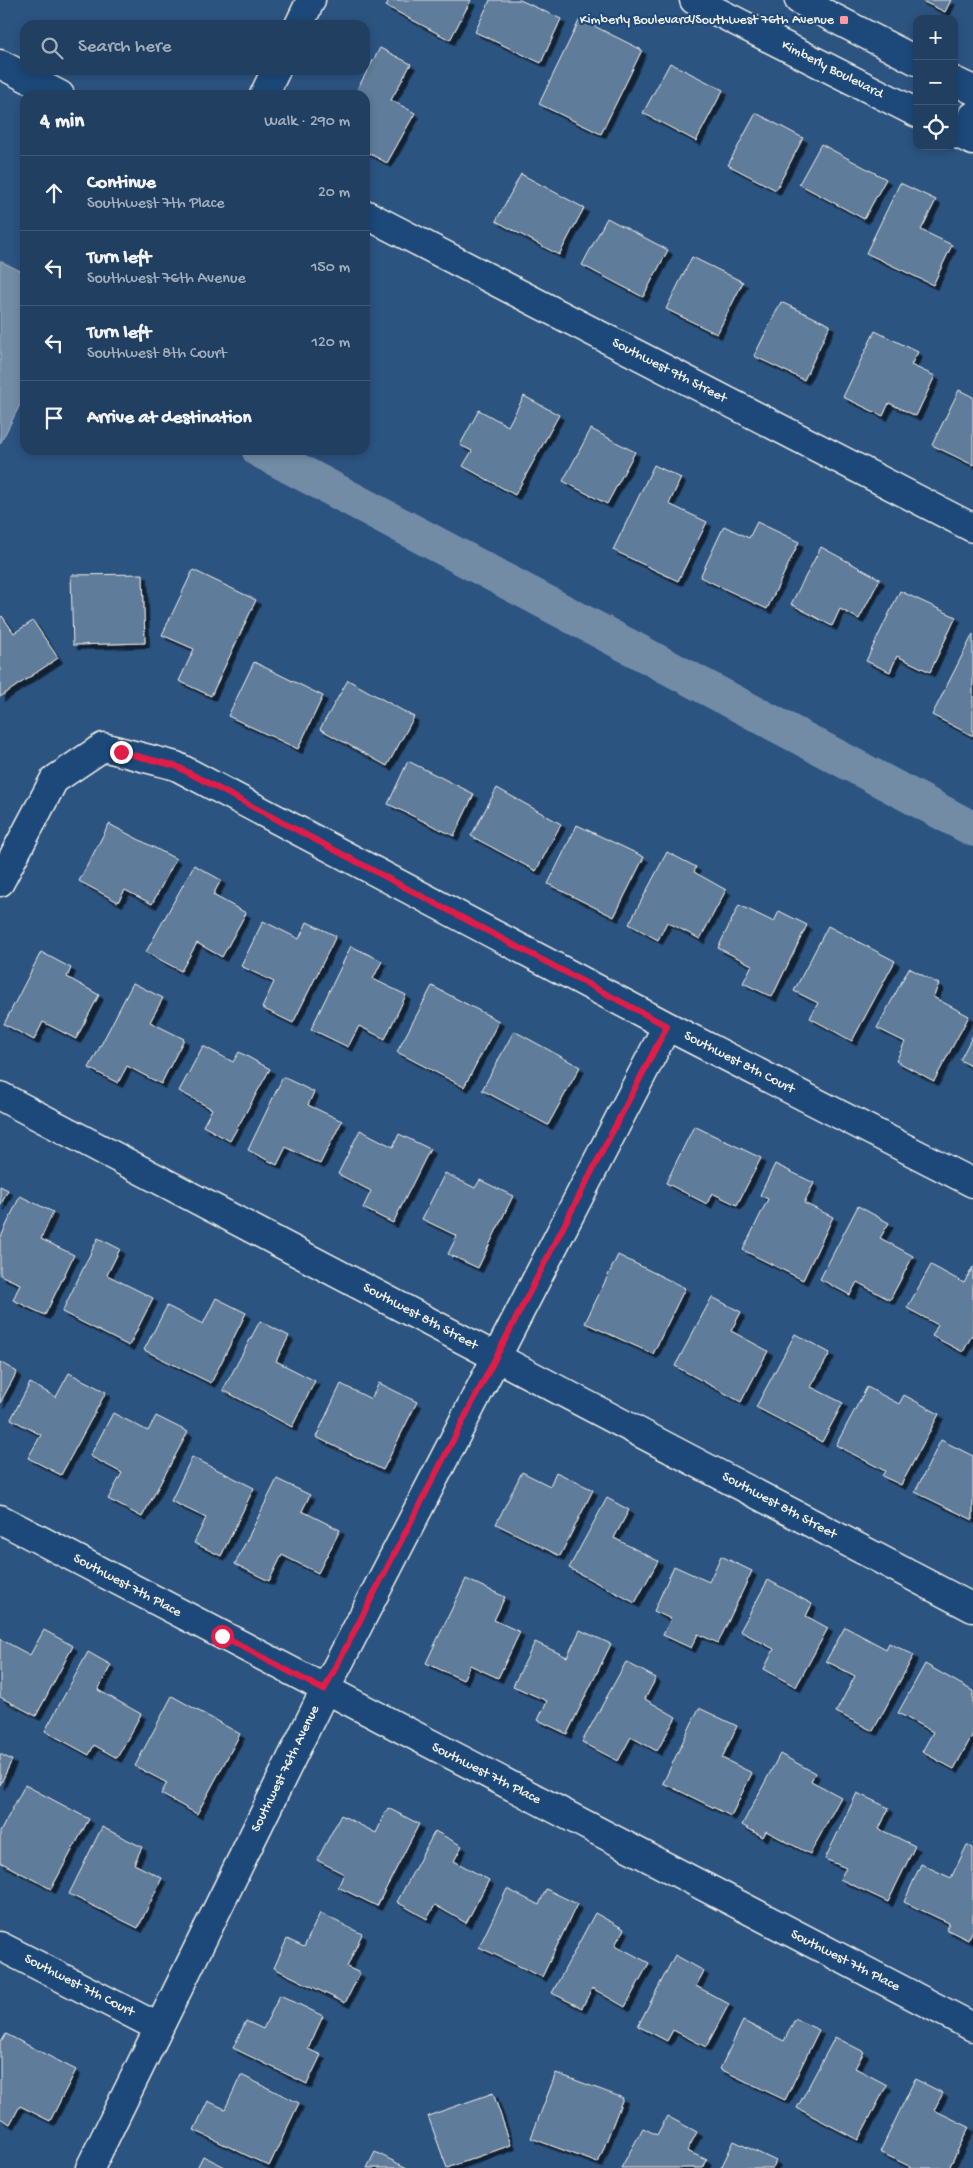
<!DOCTYPE html>
<meta charset="utf-8">
<style>
:root{--surface:#213f61;--page:#2d4a6a;--text:#f1f3f6;--muted:#a2afbd;--line:#3e5876}
body{margin:0;font-family:"Gochi Hand",sans-serif;background:var(--page);color:var(--text)}
.controls{position:absolute;right:15px;top:15px;display:grid;overflow:hidden;border-radius:10px;box-shadow:0 2px 8px #0003}
.controls button{width:45px;height:45px;display:grid;place-items:center;padding:0;border:0;border-bottom:1px solid var(--line);background:var(--surface);color:var(--text);font:25px sans-serif}
.stop{position:absolute;width:15px;height:15px;margin:-11px;border:4px solid #e11d48;border-radius:50%;background:#fff}
.stop.end{background:#e11d48;border-color:#fff;box-shadow:0 1px 5px #0008}
.list{margin:0;padding:0;list-style:none}
h2{display:flex;justify-content:space-between;align-items:center;height:65px;margin:0;padding:0 20px;font-size:21px}
h2 small{font-size:16px;font-weight:400;color:var(--muted)}
.list li{display:grid;grid-template-columns:32px 1fr auto;gap:15px;align-items:center;box-sizing:border-box;height:75px;padding:0 20px;border-top:1px solid var(--line)}
.list b{display:block;font-size:19px;white-space:nowrap}
.list p{margin:0;font-size:16px;white-space:nowrap;color:var(--muted)}
.list em{font-size:16px;font-style:normal;color:var(--muted)}
.icon{flex:none;width:28px;height:28px;fill:none;stroke:currentColor;stroke-width:2;stroke-linecap:round;stroke-linejoin:round}
.map{position:relative;flex:none;width:973px;height:2168px;overflow:hidden}
.search{position:absolute;background:var(--surface);box-shadow:0 2px 8px #0003;left:20px;top:20px;width:350px;height:55px;display:flex;align-items:center;gap:12px;box-sizing:border-box;padding:0 18px;border-radius:15px;color:var(--muted);font-size:19px}
.panel{position:absolute;background:var(--surface);box-shadow:0 2px 8px #0003;left:20px;top:90px;width:350px;height:365px;border-radius:15px}
.map>svg:first-child{display:block}
.water{fill:#738ca6;stroke:#a7b4c0}
.lines{fill:none;stroke-linecap:round;stroke-linejoin:round}
.canal{stroke:#738ca6;stroke-width:35}
.building{fill:#5e7b9a;stroke:#f4f1e8;filter:url(#shadow)}
.street-casing{stroke:#f4f1e8;stroke-width:31}
.secondary-casing{stroke:#f4f1e8;stroke-width:31}
.street{stroke:#1f4a7a;stroke-width:28}
.secondary{stroke:#1f4a7a;stroke-width:28}
.route{stroke:#e11d48;stroke-width:6}
.poi-dot{fill:#ff9aa2;stroke:#1f4a7a;stroke-width:2}
.labels{text-anchor:middle;dominant-baseline:central;stroke-width:4.5;stroke-linejoin:round;paint-order:stroke}
.poi-label{font-size:14px;fill:#f4f1e8;stroke:#1f4a7a;text-anchor:end}
.street-label{font-size:14px;fill:#f4f1e8;stroke:#1f4a7a}
</style>
<div class="map">
<svg width="973" height="2168" viewBox="0 0 973 2168">
<defs>
<filter id="shadow"><feDropShadow dx="4.5" dy="4.5" stdDeviation="0" flood-color="#0009"/></filter>
</defs>
<rect width="100%" height="100%" fill="#2c5481"/>
<filter id="ink" filterUnits="userSpaceOnUse"><feTurbulence type="fractalNoise" baseFrequency=".02" numOctaves="2"/><feDisplacementMap in="SourceGraphic" scale="10" xChannelSelector="R" yChannelSelector="G"/><feConvolveMatrix kernelMatrix="1 2 1 2 8 2 1 2 1" color-interpolation-filters="sRGB"/></filter>
<g filter="url(#ink)">
<path class="water" d="M0 261 25 273V395L0 444Z"/>
<g class="lines">
<path class="canal" d="M259 450 973 829"/>
</g>
<path class="building" d="M389 0H471L450 40 386 6Z
M490 0H520L561 19 541 63 475 32Z
M920 0H951L945 12Z
M580 19 642 50 601 134 539 104Z
M380 48 411 64 391 100 415 113 387 163 365 151V95H354Z
M670 63 723 90 696 141 643 113Z
M756 113 803 138 776 190 728 165Z
M821 144 886 179 864 219 799 184Z
M521 174 584 208 559 255 496 221Z
M900 183 936 200 921 230 952 245 933 285 866 253Z
M607 218 668 250 643 297 582 265Z
M692 257 743 282 717 334 666 309Z
M781 302 830 325 804 380 754 356Z
M875 331 918 352 911 365 935 376 916 416 889 403 883 416 843 397Z
M959 390 973 397V465L932 445Z
M524 396 559 415 515 495 463 466 472 451 460 445 479 410 508 426Z
M591 429 635 452 607 504 563 481Z
M654 465 681 478 669 504 707 522 678 581 613 550Z
M757 522 799 542 767 609 700 577 724 526 749 538Z
M821 547 880 579 859 619 840 609 832 626 791 604Z
M193 570 256 600 211 696 179 681 194 649 162 635Z
M143 574 145 643 73 645 71 575Z
M900 591 956 617 930 672 897 656 890 672 866 661Z
M2 616 14 633 33 621 58 658 0 697V618Z
M973 634V736L932 715Z
M254 662 323 696 298 749 228 716Z
M348 680 414 717 387 766 320 729Z
M408 761 474 794 454 836 388 804Z
M497 788 561 824 536 871 471 836Z
M109 824 176 859 152 904 125 890 118 902 79 881Z
M577 825 644 857 614 917 548 884Z
M667 852 696 867 694 872 726 890 700 939 667 922 658 940 629 924Z
M194 865 221 880 213 895 246 913 222 957 197 943 181 971 146 952Z
M739 905 774 922 779 911 807 925 772 997 743 983 752 965 718 948Z
M263 921 299 939 307 922 336 936 293 1023 262 1008 274 982 241 966Z
M828 926 895 961 852 1041 810 1018 818 1003 794 991Z
M351 946 382 961 373 979 406 995 385 1039 359 1026 348 1047 311 1029Z
M41 952 71 968 67 977 99 995 76 1039 43 1022 34 1040 4 1024Z
M909 968 939 984 933 997 969 1016 934 1081 896 1061 905 1042 877 1028Z
M133 983 163 998 150 1022 184 1039 161 1084 127 1066 118 1083 89 1068Z
M432 986 499 1021 464 1087 397 1052Z
M514 1031 580 1067 548 1125 482 1090Z
M973 1035V1067L960 1060Z
M203 1046 233 1062 239 1052 270 1069 230 1141 203 1126 212 1109 179 1091Z
M283 1077 314 1092 308 1105 342 1121 320 1164 286 1147 277 1165 248 1150Z
M694 1126 761 1158 737 1205 712 1193 707 1204 666 1183Z
M360 1130 393 1147 399 1134 430 1149 393 1223 363 1208 371 1191 338 1174Z
M775 1164 814 1183 804 1203 833 1217 803 1280 743 1250 768 1199 760 1195Z
M445 1173 475 1188 480 1180 513 1196 478 1268 448 1254 457 1236 422 1219Z
M0 1186 8 1190 0 1206Z
M20 1196 53 1212 41 1239 74 1255 45 1315 13 1300 20 1284 0 1275V1239Z
M858 1206 889 1223 880 1238 913 1256 890 1300 857 1282 850 1295 820 1279Z
M98 1238 120 1249 107 1275 153 1298 129 1346 62 1312Z
M618 1255 685 1288 653 1354 585 1323Z
M931 1265 964 1283 973 1267V1333L963 1352 932 1336 938 1325 907 1308Z
M712 1297 741 1312 731 1331 768 1351 741 1402 675 1366Z
M216 1298 246 1313 211 1383 144 1350 167 1306 203 1324Z
M260 1321 289 1336 276 1361 315 1381 292 1427 223 1390Z
M795 1334 830 1353 811 1387 843 1403 822 1442 756 1407Z
M0 1362 17 1372 0 1403Z
M69 1373 106 1392 61 1475 28 1458 41 1435 11 1419 30 1383 56 1397Z
M379 1383 417 1402 383 1470 316 1437 341 1384 371 1399Z
M867 1387 899 1404 904 1395 939 1414 901 1485 882 1476 885 1471 836 1445Z
M113 1413 148 1431 156 1416 188 1432 142 1517 108 1499 122 1473 90 1456Z
M941 1440 973 1456V1520L915 1492Z
M192 1457 254 1488 221 1556 194 1543 206 1518 171 1501Z
M522 1472 550 1486 556 1472 593 1490 560 1556 496 1524Z
M277 1479 310 1495 302 1511 340 1530 318 1573 282 1555 269 1581 235 1564Z
M607 1498 629 1510 614 1538 658 1561 635 1603 569 1568Z
M721 1556 752 1571 718 1643 698 1634 691 1648 663 1635 671 1619 654 1611 674 1566 709 1582Z
M466 1579 505 1597 494 1620 520 1632 498 1678 470 1665 463 1680 426 1663Z
M768 1580 812 1604 806 1616 828 1628 796 1687 764 1669 774 1649 740 1631Z
M845 1627 886 1649 889 1643 914 1655 873 1731 836 1712 855 1676 826 1661Z
M44 1630 73 1646 36 1716 0 1697V1639L30 1655Z
M580 1630 611 1644 567 1734 538 1720 547 1701 513 1686 535 1642 567 1657Z
M88 1652 111 1665 98 1690 141 1714 117 1758 94 1745 89 1755 45 1731Z
M626 1662 656 1678 645 1699 676 1717 657 1751 631 1737 618 1761 582 1742Z
M925 1664 973 1691V1734L954 1769 922 1752 933 1732 898 1713Z
M172 1696 240 1734 197 1814 161 1794 167 1783 135 1766Z
M699 1708 737 1726 722 1758 752 1773 731 1816 663 1783Z
M0 1754 12 1760 0 1785Z
M780 1754 815 1773 811 1781 841 1797 810 1854 766 1831 763 1837 742 1825Z
M25 1785 89 1819 51 1889 0 1862V1832Z
M857 1793 889 1808 879 1829 915 1846 888 1902 840 1879 846 1868 825 1859Z
M388 1808 419 1824 377 1906 338 1887 344 1874 317 1860 341 1815 376 1833Z
M102 1827 142 1847 134 1864 162 1878 138 1928 69 1894Z
M435 1831 462 1846 454 1861 489 1880 466 1923 435 1905 427 1919 397 1902Z
M967 1845 973 1848V1930L968 1940 946 1929 949 1923 904 1902 921 1864 951 1878Z
M507 1889 539 1905 546 1889 577 1904 542 1977 479 1947Z
M320 1913 362 1934 347 1967 360 1973 345 2003 274 1968 287 1939 304 1947Z
M595 1913 624 1929 615 1945 649 1963 625 2007 592 1988 582 2008 552 1993Z
M675 1955 704 1971 696 1986 729 2004 706 2047 673 2030 667 2041 638 2026Z
M280 1995 323 2016 308 2049 321 2055 307 2084 233 2048 246 2021 263 2029Z
M795 2019 819 2030 785 2100 720 2069 743 2021 784 2041Z
M6 2034 76 2070 50 2121 20 2106 10 2124 0 2118V2044Z
M835 2037 864 2052 855 2068 887 2085 858 2140 797 2108Z
M556 2073 623 2098 598 2163 531 2138Z
M241 2075 299 2103 269 2166 194 2130 208 2101 225 2109Z
M915 2079 943 2093 934 2110 969 2127 949 2168H913L880 2152Z
M493 2093 511 2145 447 2168 428 2116Z
M667 2116 697 2132 687 2151 707 2160 703 2168H621L643 2128 657 2135Z
M734 2141 776 2161 772 2168H721Z
M375 2152 407 2168H367Z
M203 2156 227 2168H197Z"/>
<g class="lines">
<defs>
<path id="street" d="M299 25 311 0
M0 64 60 95
M264 95 276 70
M963 136 973 116
M365 214 973 528
M0 882 54 780 103 747 176 766 667 1026 973 1183
M0 1096 973 1608
M0 1519 973 2027
M0 1946 158 2027
M90 2168 325 1690 667 1026"/>
<path id="secondary" d="M694 0 917 113
M799 0 917 61
M954 81 973 90
M954 132 973 141"/>
</defs>
<use href="#street" class="street-casing"/>
<use href="#secondary" class="secondary-casing"/>
<use href="#street" class="street"/>
<use href="#secondary" class="secondary"/>
</g>
</g>
<g class="lines" filter="url(#ink)">
<path class="route" d="M121 752 176 766 667 1026 324 1690 222 1636"/>
</g>
<rect class="poi-dot" x="839" y="15" width="10" height="10" rx="2.5"/>
<g class="labels">
<g class="poi-label">
<text x="834" y="20">Kimberly Boulevard/Southwest 76th Avenue</text>
</g>
<g class="street-label">
<text transform="translate(832 70) rotate(27)">Kimberly Boulevard</text>
<text transform="translate(669 371) rotate(27)">Southwest 9th Street</text>
<text transform="translate(739 1063) rotate(27)">Southwest 8th Court</text>
<text transform="translate(420 1317) rotate(28)">Southwest 8th Street</text>
<text transform="translate(779 1506) rotate(28)">Southwest 8th Street</text>
<text transform="translate(127 1586) rotate(28)">Southwest 7th Place</text>
<text transform="translate(286 1769) rotate(-64)">Southwest 76th Avenue</text>
<text transform="translate(486 1774) rotate(27)">Southwest 7th Place</text>
<text transform="translate(845 1961) rotate(27)">Southwest 7th Place</text>
<text transform="translate(79 1986) rotate(27)">Southwest 7th Court</text>
</g>
</g>
</svg>
<div class="controls">
<button>+</button>
<button>−</button>
<button><svg class="icon" aria-label="locate" viewBox="0 0 24 24"><circle cx="12" cy="12" r="6"/><path d="M12 2v4M12 18v4M2 12h4M18 12h4"/></svg></button>
</div>
<div class="stop" style="left:222px;top:1636px"></div>
<div class="stop end" style="left:121px;top:752px"></div>
<div class="search"><svg class="icon" aria-label="search" viewBox="0 0 24 24"><circle cx="10" cy="10" r="6"/><path d="M15 15l6 6"/></svg>Search here</div>
<section class="panel">
<h2>4 min<small>Walk · 290 m</small></h2>
<ul class="list">
<li><svg class="icon" aria-label="ahead" viewBox="0 0 24 24"><path d="M12 20V5M6 11l6-6 6 6"/></svg><div><b>Continue</b><p>Southwest 7th Place</p></div><em>20 m</em></li>
<li><svg class="icon" aria-label="left" viewBox="0 0 24 24"><path d="M17 20v-9H6M10 6l-5 5 5 5"/></svg><div><b>Turn left</b><p>Southwest 76th Avenue</p></div><em>150 m</em></li>
<li><svg class="icon" aria-label="left" viewBox="0 0 24 24"><path d="M17 20v-9H6M10 6l-5 5 5 5"/></svg><div><b>Turn left</b><p>Southwest 8th Court</p></div><em>120 m</em></li>
<li><svg class="icon" aria-label="arrive" viewBox="0 0 24 24"><path d="M6 21V4h12l-3 4 3 4H6"/></svg><div><b>Arrive at destination</b></div></li>
</ul>
</section>
</div>
